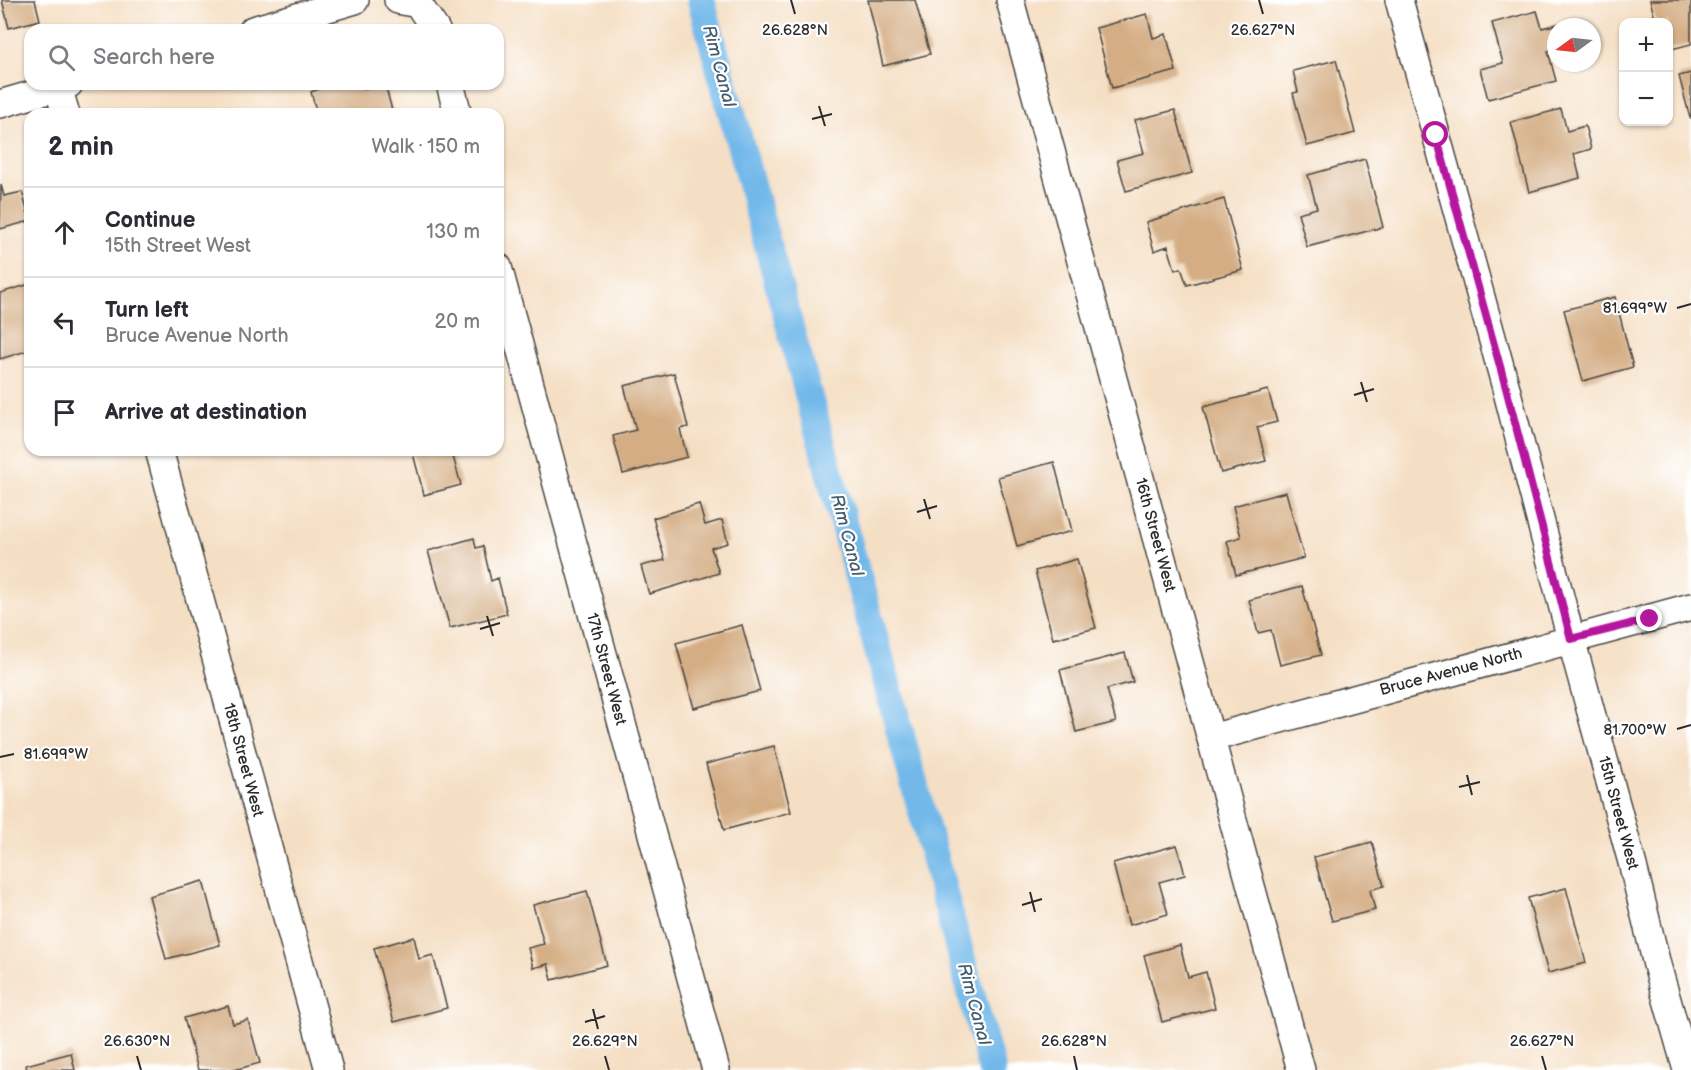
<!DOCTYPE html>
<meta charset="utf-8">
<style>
:root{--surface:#fff;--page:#f2f2f3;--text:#2b2b33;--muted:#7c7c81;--line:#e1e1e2}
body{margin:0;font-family:"Balsamiq Sans",sans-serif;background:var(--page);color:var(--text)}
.controls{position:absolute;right:18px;top:18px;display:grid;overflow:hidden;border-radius:12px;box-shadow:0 2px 4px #0004}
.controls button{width:54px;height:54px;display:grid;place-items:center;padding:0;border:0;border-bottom:2px solid var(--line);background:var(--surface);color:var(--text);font:30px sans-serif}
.compass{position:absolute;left:1547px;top:18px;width:54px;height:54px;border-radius:50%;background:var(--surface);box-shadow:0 2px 4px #0004;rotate:255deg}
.stop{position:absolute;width:18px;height:18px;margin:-14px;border:4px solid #b5179e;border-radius:50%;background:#fff}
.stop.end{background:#b5179e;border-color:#fff;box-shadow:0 2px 6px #0008}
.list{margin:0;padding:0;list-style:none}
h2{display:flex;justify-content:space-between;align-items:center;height:78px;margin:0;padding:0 24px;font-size:26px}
h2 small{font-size:20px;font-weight:400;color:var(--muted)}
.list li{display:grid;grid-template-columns:39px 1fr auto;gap:18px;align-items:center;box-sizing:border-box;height:90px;padding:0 24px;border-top:2px solid var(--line)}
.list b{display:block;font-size:22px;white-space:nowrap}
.list p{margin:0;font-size:20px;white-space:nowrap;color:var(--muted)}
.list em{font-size:20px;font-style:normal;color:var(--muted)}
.icon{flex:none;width:33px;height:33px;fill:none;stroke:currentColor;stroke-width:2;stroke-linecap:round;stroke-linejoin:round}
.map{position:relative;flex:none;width:1691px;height:1070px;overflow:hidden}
.search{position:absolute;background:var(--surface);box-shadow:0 2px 4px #0004;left:24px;top:24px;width:480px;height:66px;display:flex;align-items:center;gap:15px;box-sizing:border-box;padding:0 21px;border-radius:18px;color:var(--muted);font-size:22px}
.panel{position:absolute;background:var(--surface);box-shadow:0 2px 4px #0004;left:24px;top:108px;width:480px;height:348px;border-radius:18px}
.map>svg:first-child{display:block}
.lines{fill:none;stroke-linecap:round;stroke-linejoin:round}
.canal{stroke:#72b9ea;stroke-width:28}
.building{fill:#d4ad84}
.street-casing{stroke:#494642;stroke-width:30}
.street{stroke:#fff;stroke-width:27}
.route{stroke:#b5179e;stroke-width:8}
.ticks{fill:none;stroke:#2b2b2b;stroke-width:2}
.labels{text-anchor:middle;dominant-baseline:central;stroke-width:4.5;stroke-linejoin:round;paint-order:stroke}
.street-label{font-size:16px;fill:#2b2b2b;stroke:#fff}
.water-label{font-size:18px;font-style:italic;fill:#445d6e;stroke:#fff}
.ticks-label{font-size:15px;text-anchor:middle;fill:#2b2b2b;stroke:#fff;stroke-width:4.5;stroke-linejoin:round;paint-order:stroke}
</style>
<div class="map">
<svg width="1691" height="1070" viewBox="0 0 1691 1070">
<rect width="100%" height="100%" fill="#fff"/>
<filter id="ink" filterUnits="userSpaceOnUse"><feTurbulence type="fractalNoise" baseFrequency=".0167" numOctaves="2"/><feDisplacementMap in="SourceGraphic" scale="12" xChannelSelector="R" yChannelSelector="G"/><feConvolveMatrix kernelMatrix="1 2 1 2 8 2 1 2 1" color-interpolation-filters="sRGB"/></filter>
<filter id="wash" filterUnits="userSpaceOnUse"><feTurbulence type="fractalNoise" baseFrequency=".008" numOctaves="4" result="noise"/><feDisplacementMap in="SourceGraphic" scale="24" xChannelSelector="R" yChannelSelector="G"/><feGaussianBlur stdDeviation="1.35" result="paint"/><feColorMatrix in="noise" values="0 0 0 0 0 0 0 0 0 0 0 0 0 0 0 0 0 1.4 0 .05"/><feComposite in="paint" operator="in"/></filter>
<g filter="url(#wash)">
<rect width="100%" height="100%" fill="#f5dfc4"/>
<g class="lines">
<path class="canal" d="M701 0 992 1070"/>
</g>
<g id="blocks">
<path class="building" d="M2 0H35L40 20 9 28Z
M868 0H915L930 54 883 66Z
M1650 0H1691V44L1668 50V22H1656Z
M1537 11 1542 28 1558 24 1559 27H1556V49L1548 51 1556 81 1488 99 1480 69 1503 63 1492 23Z
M1147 14 1153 38 1166 34 1176 71 1112 88 1096 28Z
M1336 60 1355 133 1307 146 1293 93 1298 92 1293 71Z
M1691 73V118H1690L1679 76Z
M321 84H362L363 89 385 84 393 114H329L328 112 317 114 311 92 322 88Z
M1561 109 1567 131 1585 126 1591 149 1574 154 1580 178 1529 192 1511 122Z
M1175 110 1192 173 1126 191 1117 160 1144 153 1135 120Z
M1365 159 1383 227 1307 247 1298 213 1317 208 1308 175Z
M1 185 4 196 22 192 30 221 0 229Z
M1224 199 1243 270 1187 285 1181 268 1175 270 1168 246 1154 251 1146 222Z
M30 284V350L0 359V293Z
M1615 297 1633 367 1583 381 1564 310Z
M674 373 688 427 680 429 687 457 623 474 613 436 636 430 624 386Z
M1268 390 1277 422 1257 427 1266 461 1221 473 1203 407Z
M412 450H460L452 453 461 485 424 495Z
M1054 462 1072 531 1017 546 998 477Z
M1286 492 1304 558 1236 575 1227 541 1241 537 1233 506Z
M699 504 705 525 722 520 728 543 711 548 719 573 649 594 641 566 665 560 653 518Z
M474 538 476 548 483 546 491 581 498 578 507 614 450 628 428 551Z
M1077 559 1096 628 1053 639 1035 571Z
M1302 586 1321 655 1280 665 1271 630 1258 633 1249 600Z
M742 625 760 691 694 708 676 643Z
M1125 653 1133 682 1107 689 1116 722 1076 732 1060 670Z
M774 746 791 812 724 830 706 764Z
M1372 842 1384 886 1370 890 1375 910 1332 921 1314 857Z
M1177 845 1185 875 1159 882 1168 914 1129 925 1113 863Z
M203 881 220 945 166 959 149 896Z
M1566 888 1586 963 1548 973 1528 898Z
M587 891 607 965 552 980 548 964 533 968 528 948 544 944 533 905Z
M414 937 419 959 433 955 447 1008 394 1022 374 948Z
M1180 945 1188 977 1206 972 1215 1008 1162 1022 1144 955Z
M228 1006 233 1024 248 1020 260 1063 234 1070H198L184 1018Z
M71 1053 75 1070H27L26 1065Z"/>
</g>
</g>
<g filter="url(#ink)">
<use href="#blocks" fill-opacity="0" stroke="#494642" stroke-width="1.5"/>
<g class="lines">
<defs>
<path id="street" d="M398 0 418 4 436 30
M1010 0 1301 1070
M1399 0 1506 388 1571 639 1633 866 1657 965 1687 1070
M253 30 355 0
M450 84 458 114
M58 87 66 114
M0 104 69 84
M498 267 716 1070
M159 450 329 1070
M1211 738 1691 607"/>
</defs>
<use href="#street" class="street-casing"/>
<use href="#street" class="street"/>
</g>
</g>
<g class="lines" filter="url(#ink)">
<path class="route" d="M1436 135 1506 388 1571 639 1650 619"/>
</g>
<path class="ticks" d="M791 0 795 14M1259 0 1263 14M819 106 825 126M812 119 832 114M1677 308 1691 304M1361 382 1367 402M1354 395 1374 389M924 499 930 519M917 512 937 506M487 616 493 636M480 629 500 623M1677 729 1691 725M0 757 14 754M1467 775 1472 795M1459 787 1480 782M1030 892 1035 912M1022 905 1042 899M593 1009 598 1029M585 1022 605 1016M137 1056 141 1070M605 1056 609 1070M1074 1056 1077 1070M1542 1056 1546 1070"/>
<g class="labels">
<g class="street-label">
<text transform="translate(1155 535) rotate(75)">16th Street West</text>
<text transform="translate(606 669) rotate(75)">17th Street West</text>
<text transform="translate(1451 672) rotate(-15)">Bruce Avenue North</text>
<text transform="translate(243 760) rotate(75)">18th Street West</text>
<text transform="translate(1618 813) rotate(75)">15th Street West</text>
</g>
<g class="water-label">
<text transform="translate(719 66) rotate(75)">Rim Canal</text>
<text transform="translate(847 535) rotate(75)">Rim Canal</text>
<text transform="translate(974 1004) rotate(75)">Rim Canal</text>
</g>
</g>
<g class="ticks-label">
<text x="795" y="35">26.628°N</text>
<text x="1263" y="35">26.627°N</text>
<text x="1635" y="313">81.699°W</text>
<text x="1635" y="735">81.700°W</text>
<text x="56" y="759">81.699°W</text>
<text x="137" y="1046">26.630°N</text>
<text x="605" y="1046">26.629°N</text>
<text x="1074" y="1046">26.628°N</text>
<text x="1542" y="1046">26.627°N</text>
</g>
</svg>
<div class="controls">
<button>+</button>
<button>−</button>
</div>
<svg class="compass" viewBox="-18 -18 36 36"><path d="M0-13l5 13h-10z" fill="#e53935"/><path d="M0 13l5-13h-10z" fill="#7c7c81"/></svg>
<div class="stop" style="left:1436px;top:135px"></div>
<div class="stop end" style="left:1650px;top:619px"></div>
<div class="search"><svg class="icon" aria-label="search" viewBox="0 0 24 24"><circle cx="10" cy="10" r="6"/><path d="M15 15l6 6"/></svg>Search here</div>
<section class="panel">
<h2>2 min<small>Walk · 150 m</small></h2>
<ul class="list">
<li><svg class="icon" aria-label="ahead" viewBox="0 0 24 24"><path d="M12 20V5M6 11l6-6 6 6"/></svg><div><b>Continue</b><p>15th Street West</p></div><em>130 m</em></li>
<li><svg class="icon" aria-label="left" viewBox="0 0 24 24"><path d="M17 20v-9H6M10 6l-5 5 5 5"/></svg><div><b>Turn left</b><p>Bruce Avenue North</p></div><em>20 m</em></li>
<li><svg class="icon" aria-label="arrive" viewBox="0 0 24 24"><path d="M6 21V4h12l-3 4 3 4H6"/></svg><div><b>Arrive at destination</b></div></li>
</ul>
</section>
</div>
